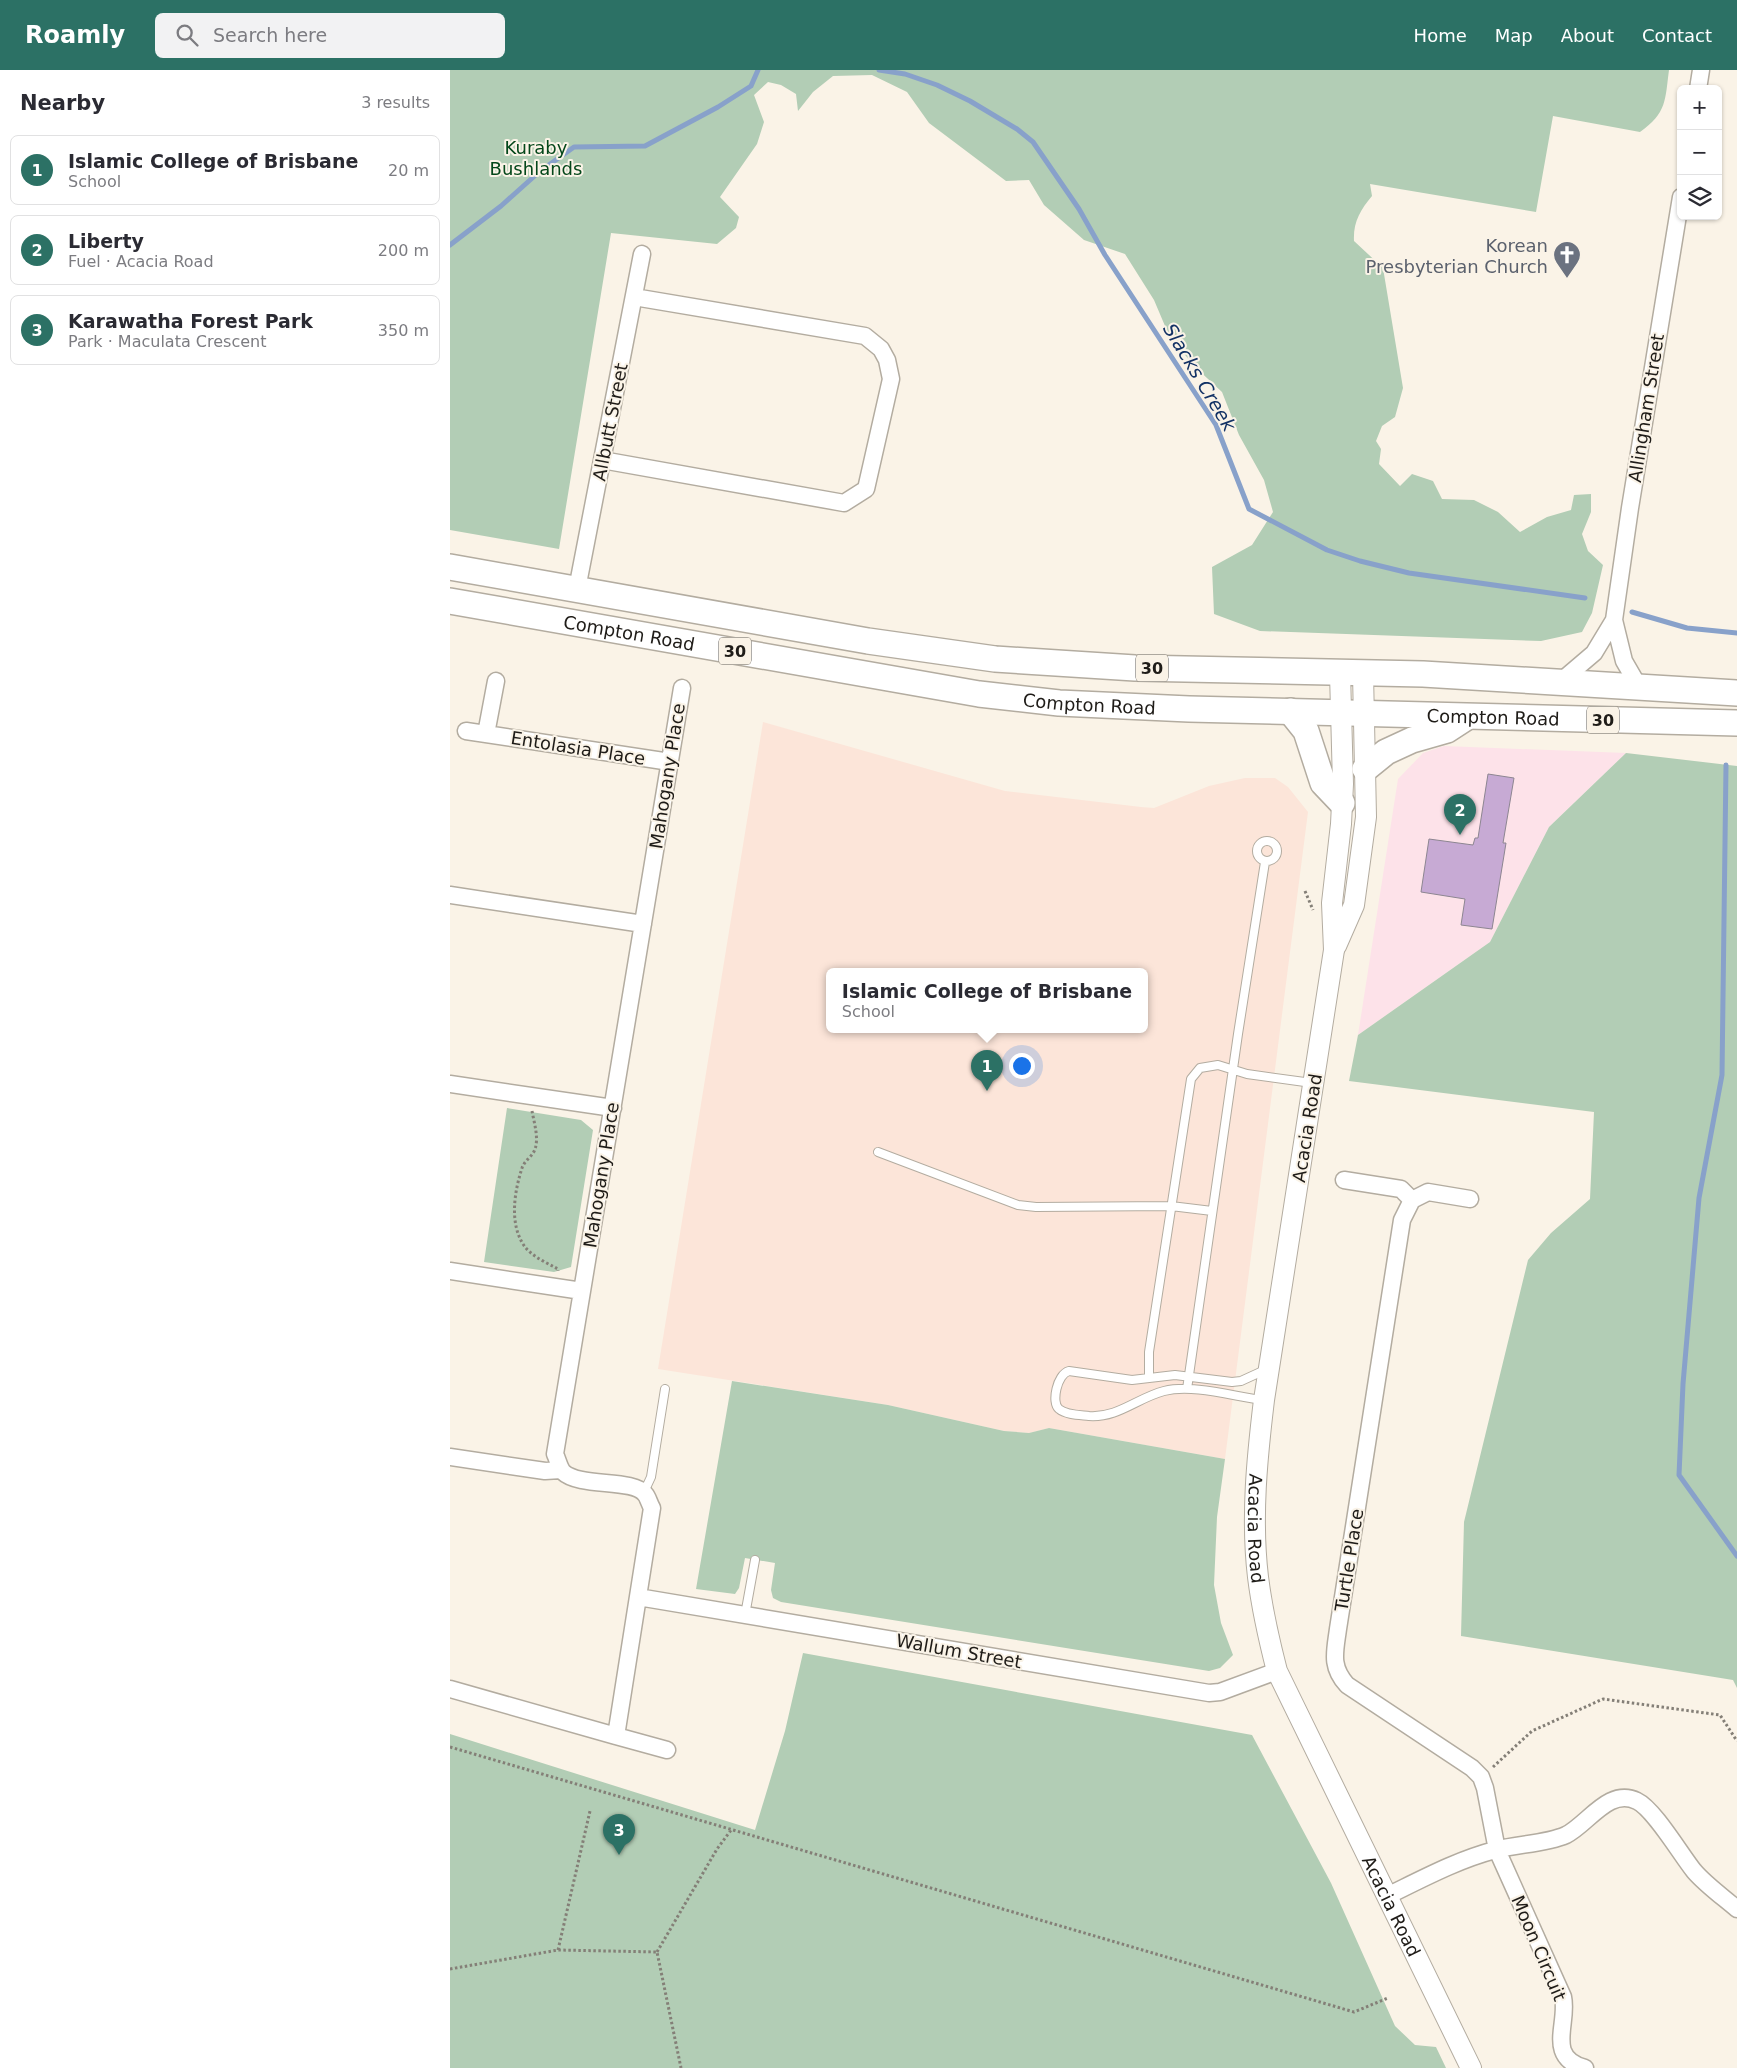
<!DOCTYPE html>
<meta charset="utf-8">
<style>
:root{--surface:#fff;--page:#f2f2f3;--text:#2b2b33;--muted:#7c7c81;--line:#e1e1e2;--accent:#2c7165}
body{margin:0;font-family:"DejaVu Sans",sans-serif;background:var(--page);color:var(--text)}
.controls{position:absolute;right:15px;top:15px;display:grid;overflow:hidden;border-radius:8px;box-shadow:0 1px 4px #0004}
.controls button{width:45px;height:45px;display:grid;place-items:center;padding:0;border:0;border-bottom:1px solid var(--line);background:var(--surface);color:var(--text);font:25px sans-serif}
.you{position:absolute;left:571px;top:995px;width:18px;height:18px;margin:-12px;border:4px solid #fff;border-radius:50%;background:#1a73e8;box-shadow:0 0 0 8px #1a73e833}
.badge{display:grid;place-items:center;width:32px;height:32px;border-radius:50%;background:var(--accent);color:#fff;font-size:16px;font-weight:700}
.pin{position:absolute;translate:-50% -41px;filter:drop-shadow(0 1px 2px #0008)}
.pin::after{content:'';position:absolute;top:26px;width:18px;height:15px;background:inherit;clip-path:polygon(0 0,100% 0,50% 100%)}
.popup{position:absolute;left:376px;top:898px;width:322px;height:65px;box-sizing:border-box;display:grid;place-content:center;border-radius:8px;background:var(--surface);filter:drop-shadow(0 1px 4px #0005);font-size:16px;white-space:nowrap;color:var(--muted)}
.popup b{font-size:19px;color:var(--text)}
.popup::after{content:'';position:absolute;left:50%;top:100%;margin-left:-10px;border:10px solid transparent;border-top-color:var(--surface)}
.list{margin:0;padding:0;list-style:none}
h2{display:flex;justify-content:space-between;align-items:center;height:65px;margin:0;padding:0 20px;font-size:21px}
h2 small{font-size:16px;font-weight:400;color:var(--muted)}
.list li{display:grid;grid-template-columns:32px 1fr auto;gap:15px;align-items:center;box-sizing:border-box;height:70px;margin:0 10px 10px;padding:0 10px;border:1px solid var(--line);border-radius:8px}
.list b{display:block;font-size:19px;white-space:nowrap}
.list p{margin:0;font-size:16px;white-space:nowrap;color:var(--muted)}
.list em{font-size:16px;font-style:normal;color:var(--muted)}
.icon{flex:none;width:28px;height:28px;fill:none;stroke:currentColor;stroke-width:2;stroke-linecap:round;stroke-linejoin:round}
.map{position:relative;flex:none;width:1287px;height:1998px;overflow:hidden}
header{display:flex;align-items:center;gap:30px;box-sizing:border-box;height:70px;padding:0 25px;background:var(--accent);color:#fff}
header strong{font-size:24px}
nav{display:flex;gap:28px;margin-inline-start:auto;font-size:18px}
.search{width:350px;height:45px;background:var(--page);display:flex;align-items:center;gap:12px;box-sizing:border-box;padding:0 18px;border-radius:8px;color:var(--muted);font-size:19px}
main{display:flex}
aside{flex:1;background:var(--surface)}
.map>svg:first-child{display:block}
.commercial{fill:#fde2e9}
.education{fill:#fce5d9;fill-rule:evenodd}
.green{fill:#b2cdb5}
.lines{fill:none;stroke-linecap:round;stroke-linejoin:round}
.stream{stroke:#88a1ca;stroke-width:5}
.building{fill:#c7aad4;stroke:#8d8691}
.service-casing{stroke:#b3aca0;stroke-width:10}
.minor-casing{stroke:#b3aca0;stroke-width:19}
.tertiary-casing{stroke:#b3aca0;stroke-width:22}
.primary-casing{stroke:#b3aca0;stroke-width:28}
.path{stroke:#847f77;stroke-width:3;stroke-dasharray:2.5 2.5;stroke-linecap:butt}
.service{stroke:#fff;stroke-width:8}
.minor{stroke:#fff;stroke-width:16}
.tertiary{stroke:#fff;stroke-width:20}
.primary{stroke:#fff;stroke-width:25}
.labels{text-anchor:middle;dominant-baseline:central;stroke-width:4;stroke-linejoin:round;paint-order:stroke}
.shield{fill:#faf3e7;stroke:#615c56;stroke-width:1}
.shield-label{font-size:16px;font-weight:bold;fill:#1f1c18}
.park-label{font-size:18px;fill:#04471a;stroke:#faf3e7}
.worship-label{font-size:18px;fill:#5b616d;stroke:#faf3e7;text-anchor:end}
.street-label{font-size:18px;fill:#1f1c18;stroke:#faf3e7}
.water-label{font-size:19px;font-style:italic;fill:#133265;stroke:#faf3e7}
</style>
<header>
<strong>Roamly</strong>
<div class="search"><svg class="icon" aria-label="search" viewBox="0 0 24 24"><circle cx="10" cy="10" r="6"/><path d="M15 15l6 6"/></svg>Search here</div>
<nav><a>Home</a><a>Map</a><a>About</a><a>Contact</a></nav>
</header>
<main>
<aside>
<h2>Nearby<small>3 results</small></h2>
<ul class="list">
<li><span class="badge">1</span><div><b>Islamic College of Brisbane</b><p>School</p></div><em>20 m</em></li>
<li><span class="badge">2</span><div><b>Liberty</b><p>Fuel · Acacia Road</p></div><em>200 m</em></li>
<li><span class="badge">3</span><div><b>Karawatha Forest Park</b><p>Park · Maculata Crescent</p></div><em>350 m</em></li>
</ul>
</aside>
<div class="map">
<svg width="1287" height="1998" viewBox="0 0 1287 1998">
<rect width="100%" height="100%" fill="#faf3e7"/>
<path class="commercial" d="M994 676 1176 683 1099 757 1040 872 908 965 948 709 973 683Z"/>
<path class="education" d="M313 652 555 721 691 737 704 738 759 716 795 708H825L838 717 858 742 775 1389 599 1358 579 1363 554 1361 438 1335 208 1299ZM380 902H694V960H380Z"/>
<path class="green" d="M0 0H1219C1215 30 1217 43 1190 62L1103 46 1086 142 920 114 922 126C910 140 903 153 904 171L933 198 953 318 945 347 932 356 926 371 931 379 929 394 950 416 962 404 983 411 992 429 1024 430 1048 442 1070 462 1097 447 1121 440 1124 425 1141 424V442L1132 464 1138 481 1153 495 1142 543 1132 562 1091 571 810 561 764 544 762 497 802 475 823 442 814 410 789 365 772 322 743 295 718 263 704 230 675 184 634 170 594 135 579 110 556 111 479 53 457 22 422 5 383 6 363 22 348 41 346 24 331 15 318 12 304 25 314 52 307 74 270 127 289 147 286 158 267 174 161 163 109 479 0 460Z
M1176 683 1287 696V1618L1283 1610 1011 1566 1014 1452 1078 1190 1101 1163 1140 1129 1144 1042 899 1011 908 965 1040 872 1099 757Z
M57 1038 131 1050 143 1060 121 1197 104 1202 34 1192Z
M282 1311 438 1335 554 1361 579 1363 599 1358 775 1389 767 1447 764 1515 771 1553 783 1585 770 1598 759 1601 331 1532 323 1528 321 1520 325 1493 295 1488 289 1518 285 1524 246 1519Z
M353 1583 802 1665 881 1813 945 1956 965 1975 986 1977 996 1998H0V1664L305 1760 335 1661Z"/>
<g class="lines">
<path class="stream" d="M429 0 455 4 487 15 520 31 567 59 583 72 629 139 655 185 766 355 799 439 877 480 910 491 959 503 1135 528
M0 175 51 136 89 102 124 77 195 76 268 37 301 16 308 0
M1182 542 1237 558 1287 563
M1276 695 1272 1005 1249 1128 1233 1314 1229 1405 1287 1486"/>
</g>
<path class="building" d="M1038 704 1064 708 1053 773H1056L1042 859 1011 855 1015 829 971 822 979 769 1023 775 1025 768H1028Z"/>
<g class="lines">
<defs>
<path id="service" d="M807 781a10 10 0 1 1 20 0a10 10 0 1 1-20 0Z
M428 1082 568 1135 586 1137 721 1136 762 1141
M699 1308V1282L741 1009 750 998 768 995 797 1004 862 1013
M737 1319 788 964 815 792
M812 1330C782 1326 743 1314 714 1321 687 1328 668 1348 639 1346 631 1345 616 1345 609 1339 601 1333 607 1304 619 1301L682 1310 725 1305 782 1312 791 1311 815 1300
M194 1422 201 1407 215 1319
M295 1545 305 1490"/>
<path id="minor" d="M1248 19 1251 0
M152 390 394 433 416 419 441 309 437 290 431 279 415 266 184 227
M127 519 192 184
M1164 550 1174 591 1189 617
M1110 612 1144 583 1164 550 1180 438 1231 127
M16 661 220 692
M36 664 46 611
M0 825 193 854
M0 1014 163 1038
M894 1110 951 1119 962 1130
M1020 1129 978 1122 962 1130 952 1150 888 1559C885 1582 880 1596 897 1615L1022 1698 1031 1707 1035 1718 1047 1780 1113 1927C1119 1953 1095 1987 1135 1998
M0 1201 132 1221
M0 1387 95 1401 111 1400
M188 1527 759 1623 770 1622 827 1601
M0 1619 166 1666 202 1438C199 1433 198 1427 195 1424 183 1408 130 1418 113 1402 109 1397 108 1390 105 1384L232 618
M166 1666 217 1680
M937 1826C972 1809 1007 1790 1045 1780 1067 1774 1096 1774 1116 1765 1138 1754 1159 1717 1187 1731 1204 1739 1231 1785 1244 1801 1256 1815 1273 1827 1287 1839"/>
<g id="tertiary">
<path id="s1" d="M890 603 893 714 891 754 882 833 884 880 814 1330C807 1388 801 1448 808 1507 812 1539 819 1570 827 1601L1021 1998"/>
<path d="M886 876 904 835 916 747 913 603"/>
</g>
<g id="primary">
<path d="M0 497 418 571 545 589 685 598 973 604 1287 623"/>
<path id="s2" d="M0 531 529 624 609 633 739 639 1287 653"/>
<path d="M840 641 856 661 873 713 892 733"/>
<path d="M915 699 936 682 962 670 997 660 1017 647"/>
</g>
</defs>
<use href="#service" class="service-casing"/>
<use href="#minor" class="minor-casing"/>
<use href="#tertiary" class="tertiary-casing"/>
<use href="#primary" class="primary-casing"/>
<path class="path" d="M855 821 863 840
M82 1041C84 1052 89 1068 85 1079 83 1086 74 1091 72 1098 64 1123 59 1155 75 1177 83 1187 97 1193 108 1199V1201
M0 1677 904 1942 938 1928
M1043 1697 1082 1661 1153 1629 1270 1645 1287 1671
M108 1880 140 1741
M207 1882 267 1779 281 1760
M0 1899 108 1880 207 1882 231 1998"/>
<use href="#service" class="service"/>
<use href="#minor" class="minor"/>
<use href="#tertiary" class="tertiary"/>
<use href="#primary" class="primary"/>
</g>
<defs>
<symbol id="church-pin" viewBox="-11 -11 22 30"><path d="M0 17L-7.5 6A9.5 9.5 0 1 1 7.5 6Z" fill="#6b7280" stroke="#faf3e7"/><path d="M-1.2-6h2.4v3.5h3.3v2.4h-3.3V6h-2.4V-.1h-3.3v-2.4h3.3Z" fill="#fff"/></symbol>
</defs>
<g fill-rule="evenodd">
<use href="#church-pin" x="1101" y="169" width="32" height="43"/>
</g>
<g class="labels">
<g class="shield">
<rect x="269" y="567.5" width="32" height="27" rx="4"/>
<rect x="686" y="584.5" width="32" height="27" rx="4"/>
<rect x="1137" y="636.5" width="32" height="27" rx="4"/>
</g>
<g class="shield-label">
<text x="285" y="581">30</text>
<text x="702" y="598">30</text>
<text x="1153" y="650">30</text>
</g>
<g class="park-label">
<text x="86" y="77">Kuraby<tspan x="86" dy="21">Bushlands</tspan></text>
</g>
<g class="worship-label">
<text x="1098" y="175">Korean<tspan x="1098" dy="21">Presbyterian Church</tspan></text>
</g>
<g class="street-label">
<text transform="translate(1196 338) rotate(-81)">Allingham Street</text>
<text transform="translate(160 352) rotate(-79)">Allbutt Street</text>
<text stroke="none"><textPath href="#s2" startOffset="182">Compton Road</textPath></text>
<text stroke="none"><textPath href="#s2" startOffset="648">Compton Road</textPath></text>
<text stroke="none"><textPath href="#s2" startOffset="1052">Compton Road</textPath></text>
<text transform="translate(128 678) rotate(9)">Entolasia Place</text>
<text transform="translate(217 706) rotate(-81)">Mahogany Place</text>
<text transform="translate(857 1058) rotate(-81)">Acacia Road</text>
<text transform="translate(151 1105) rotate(-81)">Mahogany Place</text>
<text stroke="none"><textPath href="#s1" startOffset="862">Acacia Road</textPath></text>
<text transform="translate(899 1490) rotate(-81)">Turtle Place</text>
<text transform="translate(509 1581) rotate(10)">Wallum Street</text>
<text stroke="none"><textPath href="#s1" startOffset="1268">Acacia Road</textPath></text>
<text transform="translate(1089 1878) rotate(67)">Moon Circuit</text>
</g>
<g class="water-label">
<text transform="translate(750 307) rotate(59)">Slacks Creek</text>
</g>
</g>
</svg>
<div class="controls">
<button>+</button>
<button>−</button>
<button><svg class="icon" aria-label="layers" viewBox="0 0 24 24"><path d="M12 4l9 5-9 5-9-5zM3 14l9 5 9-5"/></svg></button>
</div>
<div class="you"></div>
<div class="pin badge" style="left:537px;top:1021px">1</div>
<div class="popup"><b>Islamic College of Brisbane</b>School</div>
<div class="pin badge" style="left:1010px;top:765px">2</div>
<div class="pin badge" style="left:169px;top:1785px">3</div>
</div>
</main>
